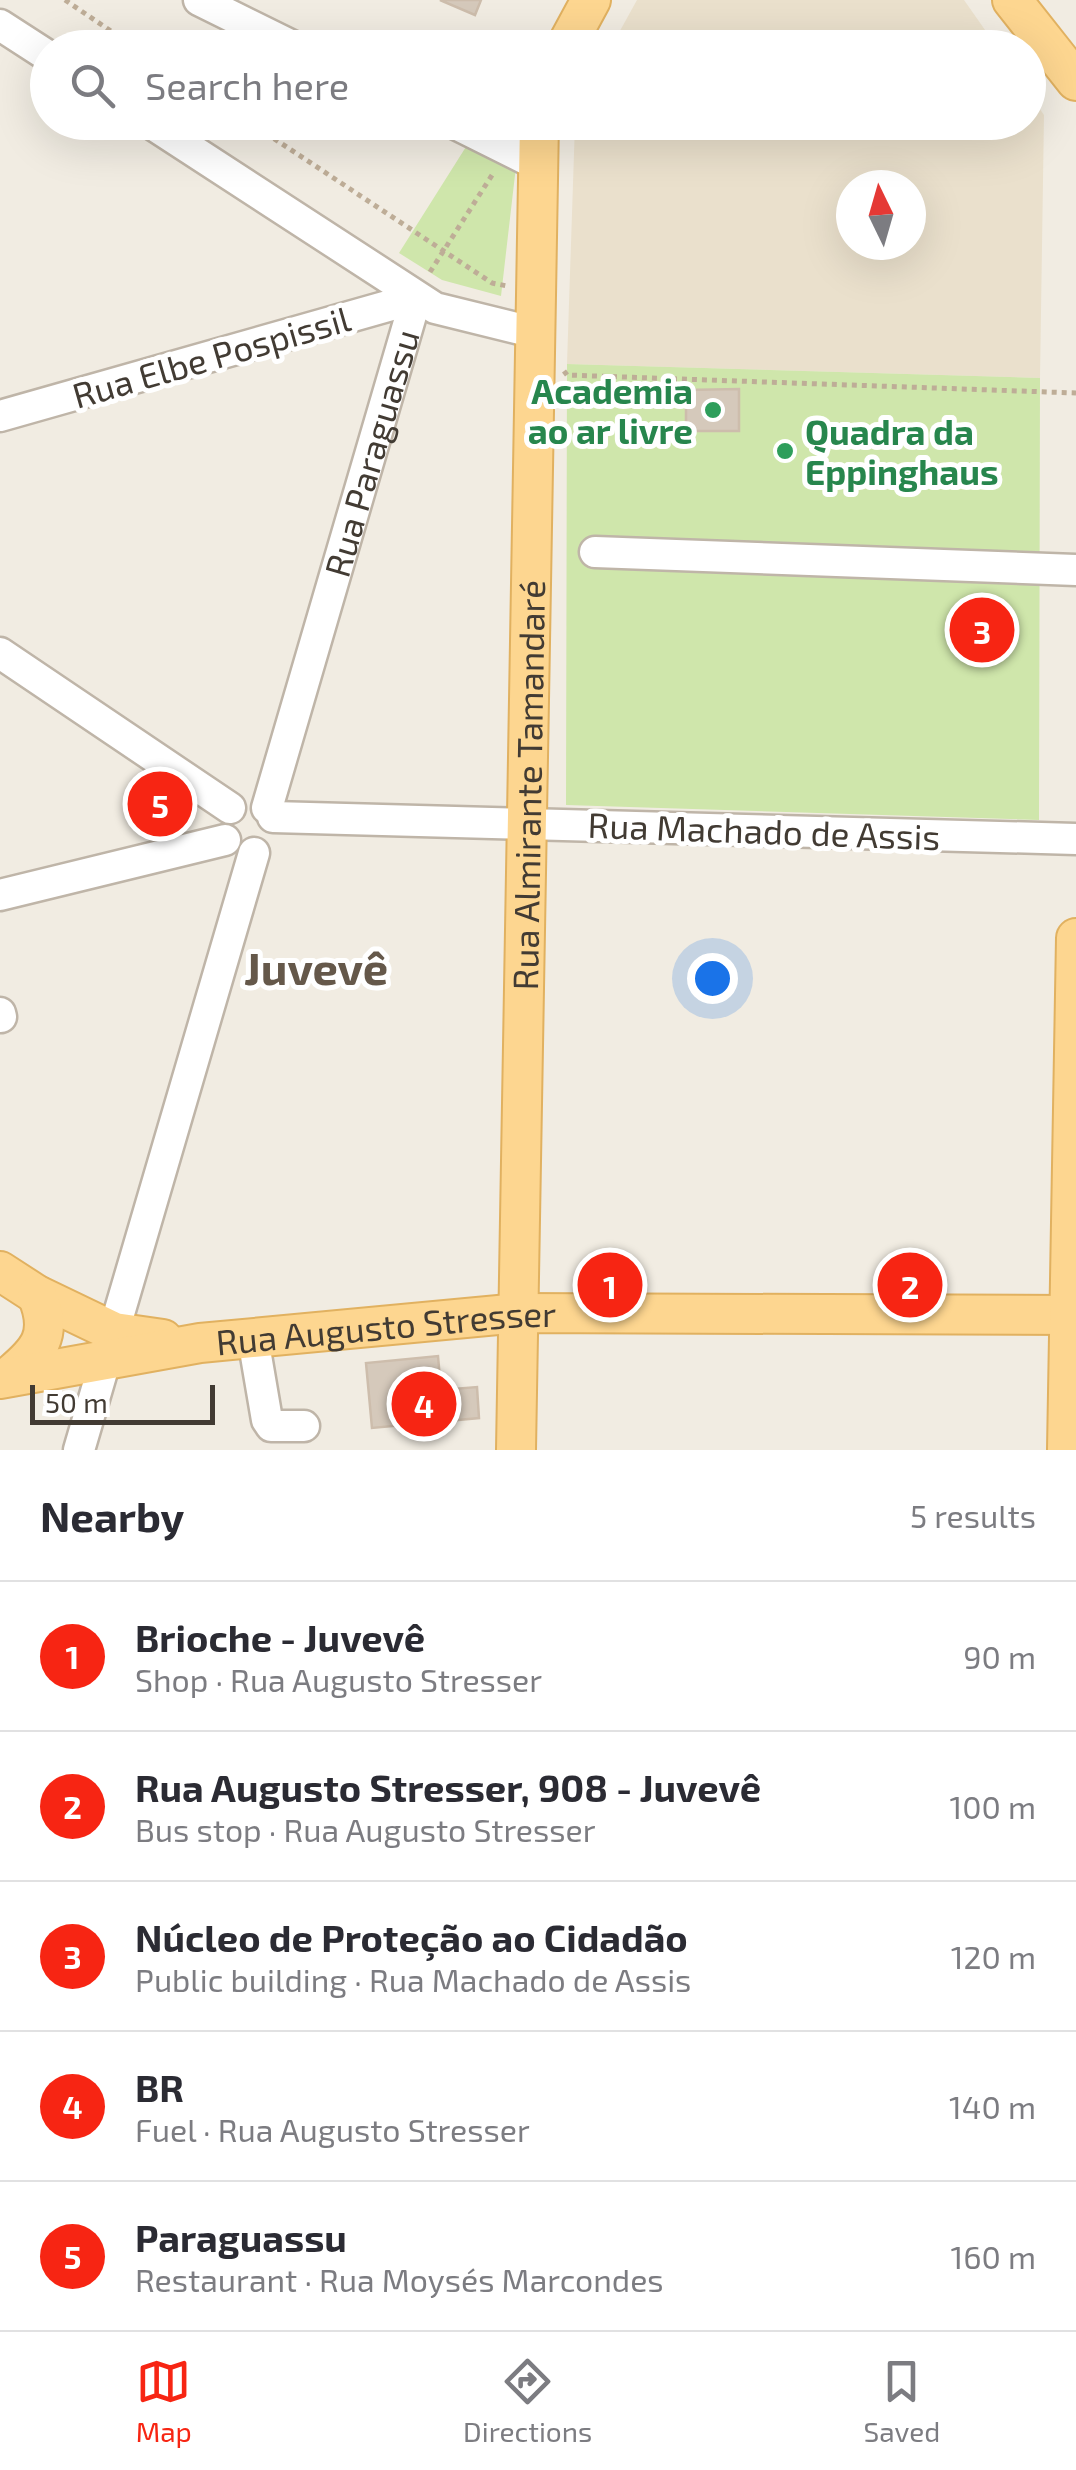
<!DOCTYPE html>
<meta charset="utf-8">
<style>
:root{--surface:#fff;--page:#f7f7f7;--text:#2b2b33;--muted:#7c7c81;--line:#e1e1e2;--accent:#f72513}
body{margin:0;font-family:"Exo 2",sans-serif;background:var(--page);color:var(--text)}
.compass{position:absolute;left:836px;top:170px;width:90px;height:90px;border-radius:50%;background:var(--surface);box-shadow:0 10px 40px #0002;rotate:355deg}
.scale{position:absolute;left:30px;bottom:25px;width:185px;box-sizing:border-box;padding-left:10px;border:5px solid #423b33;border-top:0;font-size:28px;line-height:35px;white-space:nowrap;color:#423b33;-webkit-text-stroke:8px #fff;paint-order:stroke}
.you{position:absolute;left:712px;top:978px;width:35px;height:35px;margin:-25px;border:8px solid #fff;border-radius:50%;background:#1a73e8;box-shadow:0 0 0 15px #1a73e833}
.badge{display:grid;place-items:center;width:65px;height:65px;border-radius:50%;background:var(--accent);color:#fff;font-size:32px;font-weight:700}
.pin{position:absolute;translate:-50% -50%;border:5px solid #fff;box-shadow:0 2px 10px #0006}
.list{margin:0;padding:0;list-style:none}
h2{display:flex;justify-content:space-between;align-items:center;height:130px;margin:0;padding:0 40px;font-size:42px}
h2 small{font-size:32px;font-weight:400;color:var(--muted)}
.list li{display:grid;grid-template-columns:65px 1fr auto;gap:30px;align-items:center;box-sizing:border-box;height:150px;padding:0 40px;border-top:2px solid var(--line)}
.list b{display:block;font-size:38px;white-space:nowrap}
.list p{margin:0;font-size:32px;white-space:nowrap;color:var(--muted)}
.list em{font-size:32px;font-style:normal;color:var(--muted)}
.icon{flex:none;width:55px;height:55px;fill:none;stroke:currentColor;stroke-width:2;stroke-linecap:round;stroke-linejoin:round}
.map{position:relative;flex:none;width:1076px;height:1450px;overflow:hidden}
.search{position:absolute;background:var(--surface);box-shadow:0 10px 40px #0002;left:30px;right:30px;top:30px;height:110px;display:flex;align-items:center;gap:25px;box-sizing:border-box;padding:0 35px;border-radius:55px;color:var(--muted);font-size:38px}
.sheet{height:880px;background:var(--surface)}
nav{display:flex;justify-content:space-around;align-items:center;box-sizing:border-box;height:140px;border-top:2px solid var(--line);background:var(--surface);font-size:28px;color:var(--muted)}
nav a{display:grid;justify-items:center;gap:5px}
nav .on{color:var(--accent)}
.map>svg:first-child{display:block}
.education{fill:#eae0cc;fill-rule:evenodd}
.green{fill:#cfe6ab}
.building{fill:#d5c9bb;stroke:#cdbdac;stroke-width:2.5}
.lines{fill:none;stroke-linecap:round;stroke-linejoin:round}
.minor-casing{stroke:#bfb5a8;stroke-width:35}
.major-casing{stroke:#e1b160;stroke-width:42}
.path{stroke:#bead97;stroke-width:5;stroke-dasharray:5 5;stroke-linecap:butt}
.minor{stroke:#fff;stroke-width:30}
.major{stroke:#fdd690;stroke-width:38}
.leisure-dot{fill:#2e9e5b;stroke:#fff;stroke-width:4}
.labels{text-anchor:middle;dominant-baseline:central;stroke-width:10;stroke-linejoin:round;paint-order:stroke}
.street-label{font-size:35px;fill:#423b33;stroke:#fff}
.leisure-label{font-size:35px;font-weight:bold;fill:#27864d;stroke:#fff;text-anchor:end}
.district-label{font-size:45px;font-weight:bold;fill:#65584a;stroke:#fff}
</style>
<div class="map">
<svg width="1076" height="1450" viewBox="0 0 1076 1450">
<rect width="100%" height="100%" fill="#f1ece2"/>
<path class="education" d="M637 0H964L997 47H611Z
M1029 93 1044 115 1040 378 567 364 575 123 1028 122ZM851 185H911V245H851Z"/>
<path class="green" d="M481 123H521L501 296 442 280 399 253Z
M567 364 1040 378 1039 820 566 805Z"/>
<path class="building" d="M440 0H481L475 15Z
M739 389V431H686V390Z
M958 604 1007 605 1006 657 957 656Z
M438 1356 441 1390 477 1387 479 1418 372 1428 366 1363Z"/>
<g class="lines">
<defs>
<g id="minor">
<path d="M199 0 296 48"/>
<path d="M0 25 48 56"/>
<path d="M149 122 435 308 536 333"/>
<path d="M452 122 538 165"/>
<path d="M0 416 416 298"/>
<path d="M595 552 1076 570"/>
<path d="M0 653 230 808"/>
<path id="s1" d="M267 808 416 298"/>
<path d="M273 817 1076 839"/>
<path d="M0 895 225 840"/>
<path d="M0 1013 1 1017"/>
<path d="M253 1338 267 1420 271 1426H304"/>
<path d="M79 1450 254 853"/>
</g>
<g id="major">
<path d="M1012 0 1076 81"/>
<path d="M565 48 591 0"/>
<path d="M0 1271 37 1295 114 1332 163 1339"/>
<path d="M8 1377C39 1352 54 1335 37 1295"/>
<path id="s2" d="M0 1379 200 1343 519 1313 1076 1315"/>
<path id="s3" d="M516 1450 539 122"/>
<path d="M1067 1450 1076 938"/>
</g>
</defs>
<use href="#minor" class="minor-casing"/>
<use href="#major" class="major-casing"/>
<path class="path" d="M65 0 136 48
M249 122 492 283 507 286
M430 272 494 172
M564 371 567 375 1076 393"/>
<use href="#minor" class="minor"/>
<use href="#major" class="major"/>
</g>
<g class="leisure-dot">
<circle cx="713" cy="410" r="10"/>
<circle cx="785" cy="451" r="10"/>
</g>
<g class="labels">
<g class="street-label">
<text transform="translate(211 356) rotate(-16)">Rua Elbe Pospissil</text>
<text stroke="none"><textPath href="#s1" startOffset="370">Rua Paraguassu</textPath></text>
<text stroke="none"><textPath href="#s3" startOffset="665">Rua Almirante Tamandaré</textPath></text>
<text transform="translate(764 830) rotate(2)">Rua Machado de Assis</text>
<text stroke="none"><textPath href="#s2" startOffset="390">Rua Augusto Stresser</textPath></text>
</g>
<g class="leisure-label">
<text x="693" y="390">Academia<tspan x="693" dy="40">ao ar livre</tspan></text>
<text x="805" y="431" text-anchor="start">Quadra da<tspan x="805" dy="40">Eppinghaus</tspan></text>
</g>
<g class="district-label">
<text x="316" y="967">Juvevê</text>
</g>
</g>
</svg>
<svg class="compass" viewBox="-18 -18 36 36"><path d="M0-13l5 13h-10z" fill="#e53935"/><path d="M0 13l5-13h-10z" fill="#7c7c81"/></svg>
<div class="scale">50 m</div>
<div class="you"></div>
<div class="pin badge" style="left:610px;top:1285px">1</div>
<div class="pin badge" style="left:910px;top:1285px">2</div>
<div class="pin badge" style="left:982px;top:630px">3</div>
<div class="pin badge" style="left:424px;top:1404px">4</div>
<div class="pin badge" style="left:160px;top:804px">5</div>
<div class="search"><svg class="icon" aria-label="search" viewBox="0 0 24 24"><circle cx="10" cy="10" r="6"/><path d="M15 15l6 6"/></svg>Search here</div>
</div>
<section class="sheet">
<h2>Nearby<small>5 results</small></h2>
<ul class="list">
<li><span class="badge">1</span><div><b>Brioche - Juvevê</b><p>Shop · Rua Augusto Stresser</p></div><em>90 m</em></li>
<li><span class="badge">2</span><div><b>Rua Augusto Stresser, 908 - Juvevê</b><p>Bus stop · Rua Augusto Stresser</p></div><em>100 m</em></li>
<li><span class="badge">3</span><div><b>Núcleo de Proteção ao Cidadão</b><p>Public building · Rua Machado de Assis</p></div><em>120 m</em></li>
<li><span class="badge">4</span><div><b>BR</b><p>Fuel · Rua Augusto Stresser</p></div><em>140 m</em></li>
<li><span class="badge">5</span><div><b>Paraguassu</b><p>Restaurant · Rua Moysés Marcondes</p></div><em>160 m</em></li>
</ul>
</section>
<nav>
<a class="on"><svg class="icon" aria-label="map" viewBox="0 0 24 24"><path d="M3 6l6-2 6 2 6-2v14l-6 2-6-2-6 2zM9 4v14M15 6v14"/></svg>Map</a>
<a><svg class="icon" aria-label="directions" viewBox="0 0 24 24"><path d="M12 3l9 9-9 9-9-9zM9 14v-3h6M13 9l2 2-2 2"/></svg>Directions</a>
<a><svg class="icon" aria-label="saved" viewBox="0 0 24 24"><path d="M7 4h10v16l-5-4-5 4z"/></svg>Saved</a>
</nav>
